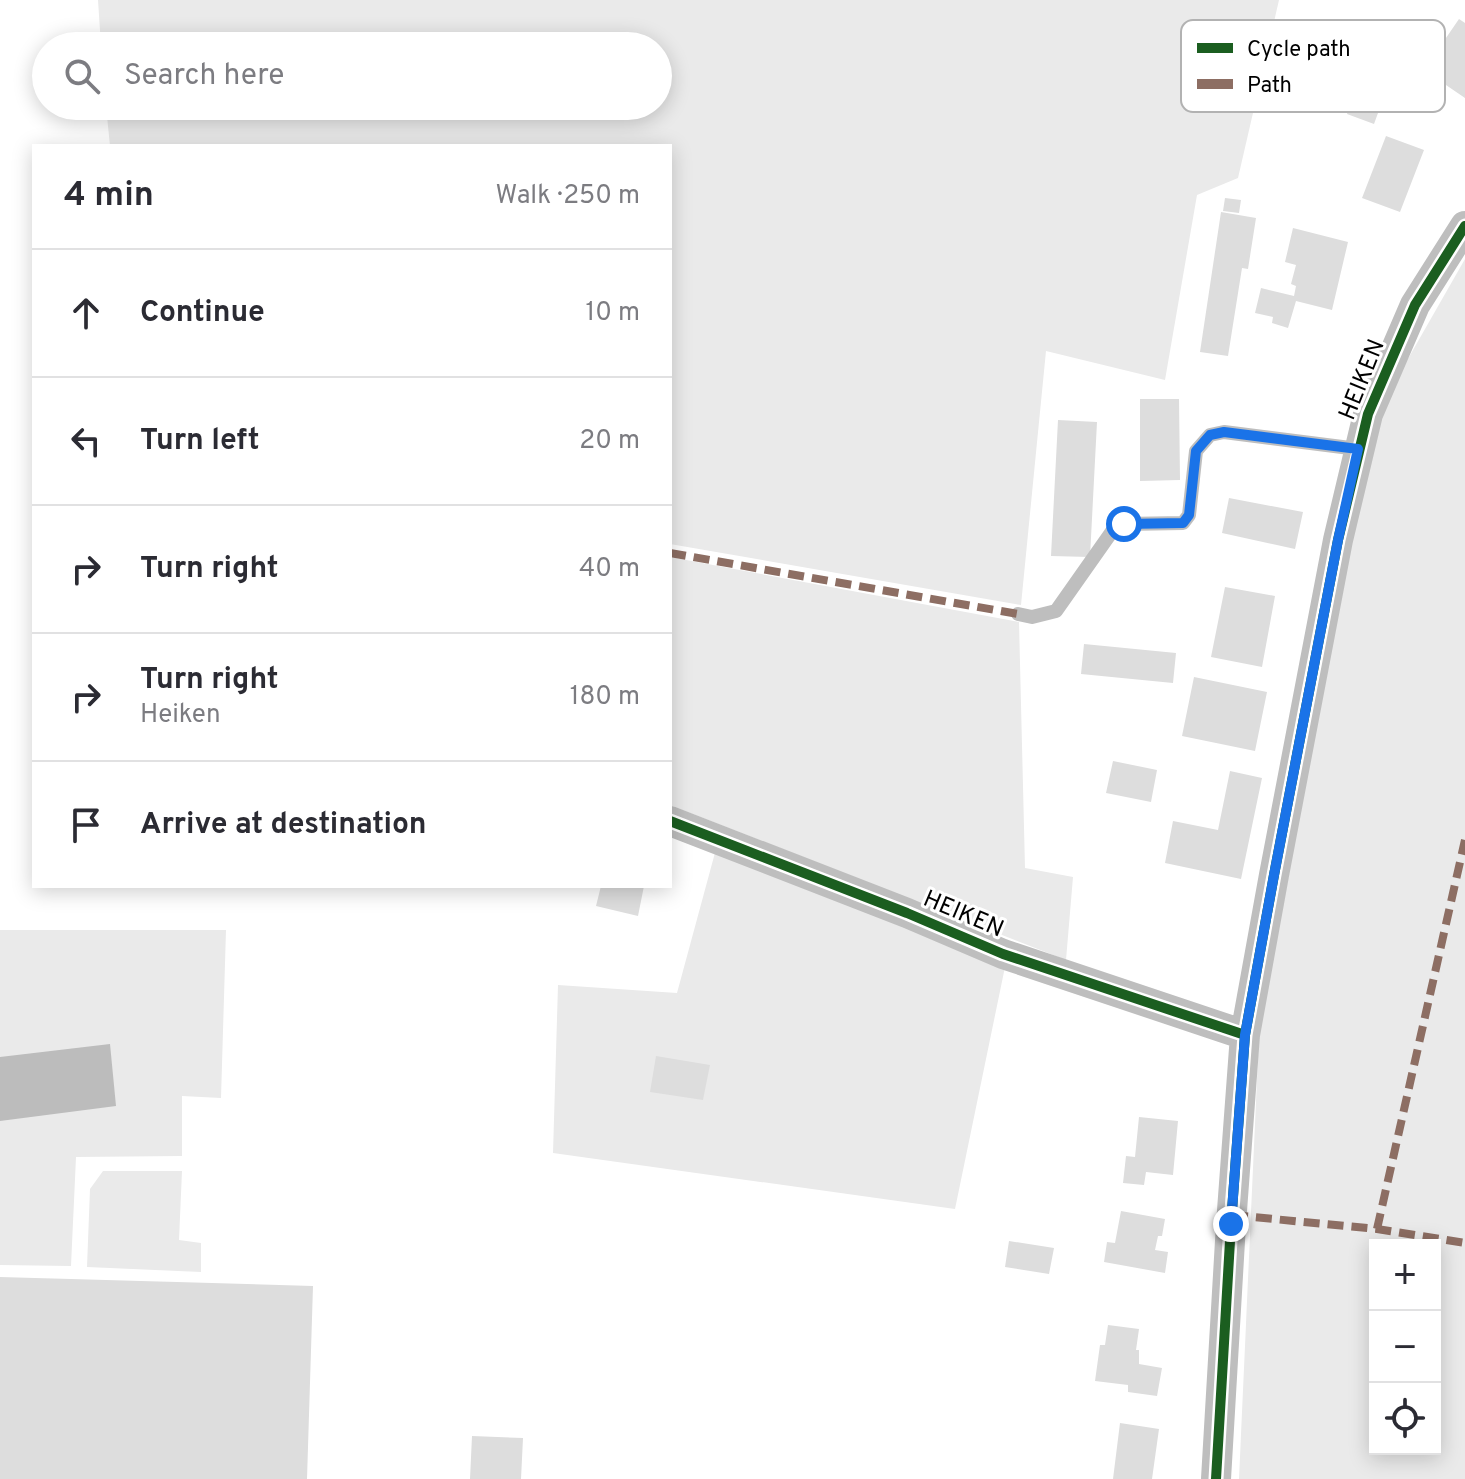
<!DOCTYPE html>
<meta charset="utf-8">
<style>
:root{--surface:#fff;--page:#f2f2f3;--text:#2b2b33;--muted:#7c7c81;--line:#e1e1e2}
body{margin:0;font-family:Overpass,sans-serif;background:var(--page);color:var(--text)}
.controls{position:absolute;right:24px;bottom:24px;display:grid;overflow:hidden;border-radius:0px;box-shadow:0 4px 20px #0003}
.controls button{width:72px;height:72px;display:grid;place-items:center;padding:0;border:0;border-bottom:2px solid var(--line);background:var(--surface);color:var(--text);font:40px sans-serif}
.stop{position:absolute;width:24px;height:24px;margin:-18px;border:6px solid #1a73e8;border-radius:50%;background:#fff}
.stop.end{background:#1a73e8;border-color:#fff;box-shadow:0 2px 8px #0008}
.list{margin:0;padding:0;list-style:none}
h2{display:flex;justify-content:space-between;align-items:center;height:104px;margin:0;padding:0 32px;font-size:34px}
h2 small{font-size:26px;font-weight:400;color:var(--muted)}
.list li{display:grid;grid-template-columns:52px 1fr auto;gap:24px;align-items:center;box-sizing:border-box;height:128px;padding:0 32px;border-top:2px solid var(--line)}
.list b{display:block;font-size:30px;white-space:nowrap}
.list p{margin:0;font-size:26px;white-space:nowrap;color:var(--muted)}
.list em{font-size:26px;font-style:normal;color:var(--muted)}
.icon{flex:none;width:44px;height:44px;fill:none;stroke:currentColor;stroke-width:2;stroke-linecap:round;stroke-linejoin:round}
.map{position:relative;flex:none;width:1465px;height:1479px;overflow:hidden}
.search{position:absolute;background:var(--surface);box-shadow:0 4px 20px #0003;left:32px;top:32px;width:640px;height:88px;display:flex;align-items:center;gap:20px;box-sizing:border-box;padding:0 28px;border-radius:44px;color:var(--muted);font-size:30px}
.panel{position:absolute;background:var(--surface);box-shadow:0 4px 20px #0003;left:32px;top:144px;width:640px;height:744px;border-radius:0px}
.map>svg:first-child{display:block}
.green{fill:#eaeaea;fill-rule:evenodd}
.water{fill:#bcbcbc}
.building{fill:#ddd}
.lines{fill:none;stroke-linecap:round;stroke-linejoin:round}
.service{stroke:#bebebe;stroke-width:14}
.minor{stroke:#bebebe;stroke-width:30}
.quiet{stroke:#8d6e63;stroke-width:8;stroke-dasharray:16 8;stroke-linecap:butt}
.cycleway-casing{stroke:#fff;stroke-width:15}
.cycleway{stroke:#1b5e20;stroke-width:10}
.route{stroke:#1a73e8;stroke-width:10}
.labels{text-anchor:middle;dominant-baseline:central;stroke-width:6;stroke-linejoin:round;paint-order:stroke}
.street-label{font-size:24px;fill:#000;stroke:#fff}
.key{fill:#fff;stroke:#b2b2b2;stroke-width:2}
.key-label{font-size:22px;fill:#000}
</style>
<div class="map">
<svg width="1465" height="1479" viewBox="0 0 1465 1479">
<rect width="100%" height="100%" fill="#fff"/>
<path class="green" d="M98 0H1279L1238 178 1197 195 1165 380 1046 351 1021 605 670 544V146H110L106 106H658V46H101Z
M1465 259V1479H1239L1259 1035 1373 420ZM1375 1245H1435V1449H1375Z
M670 557 1019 622 1025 868 1073 877 1066 960 670 805Z
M716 849 1005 967 955 1209 553 1153 558 985 677 993Z
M0 930H226L221 1098 182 1096V1156L76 1157 71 1266 0 1265Z
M103 1171H182L179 1240 201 1243V1272L87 1267 90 1189Z"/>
<path class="water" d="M110 1044 116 1106 0 1121V1057Z"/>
<path class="building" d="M1459 19 1465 23V98L1424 70Z
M1354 92 1382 102 1374 124 1347 114Z
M1386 136 1424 150 1400 212 1362 198Z
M1225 198 1241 200 1239 213 1223 211Z
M1221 212 1256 218 1248 269 1242 268 1228 356 1200 352Z
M1293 228 1348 242 1332 310 1296 301 1288 328 1272 323 1273 317 1255 313 1261 288 1294 296 1296 286 1291 284 1296 265 1285 262Z
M1140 399H1179L1180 480 1140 481Z
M1058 420 1097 422 1090 557 1051 556Z
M1229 498 1303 512 1295 549 1222 533Z
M1225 587 1275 596 1262 667 1211 657Z
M1084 644 1176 653 1173 683 1081 674Z
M1194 677 1267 692 1255 751 1182 736Z
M1113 761 1157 770 1151 802 1106 793Z
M1230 771 1262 778 1241 879 1165 863 1173 821 1218 830Z
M601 886H644L638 916 596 906Z
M656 1056 710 1065 703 1100 650 1092Z
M1139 1117 1178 1121 1173 1175 1146 1172 1144 1185 1123 1183 1126 1156 1135 1157Z
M1121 1211 1165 1219 1162 1236H1158L1155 1250 1168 1252 1165 1273 1104 1262 1107 1242 1115 1243Z
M1009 1241 1054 1248 1049 1274 1005 1267Z
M0 1277 313 1286 307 1479H0Z
M1108 1325 1139 1329 1136 1350H1139V1364L1162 1368 1157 1396 1128 1392V1385L1095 1381 1100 1345H1105Z
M1120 1423 1159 1429 1152 1479H1113Z
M472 1436 523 1438 521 1479H470Z"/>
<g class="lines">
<path class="service" d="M1018 614 1032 617 1056 611 1113 530 1124 524 1183 523 1189 515 1196 451 1210 435 1224 432 1358 449"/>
<path class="minor" d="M670 821 907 913 1003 954 1245 1035
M1216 1479 1231 1224 1245 1035 1274 875 1338 540 1368 414 1415 305 1465 226"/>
<path class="quiet" d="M670 553 1018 614
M1232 1215 1377 1229 1465 1243
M1377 1229 1465 840"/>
<defs>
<path id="cycleway" d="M670 821 907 913 1003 954 1245 1035
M1216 1479 1231 1224 1245 1035 1274 875 1338 540 1368 414 1415 305 1465 226"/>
</defs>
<use href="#cycleway" class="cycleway-casing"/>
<use href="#cycleway" class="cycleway"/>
</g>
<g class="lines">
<path class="route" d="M1124 524 1183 523 1189 515 1196 451 1210 435 1224 432 1358 449 1338 540 1274 875 1245 1035 1231 1224"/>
</g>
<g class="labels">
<g class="street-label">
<text transform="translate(1363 380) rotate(-68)">HEIKEN</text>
<text transform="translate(963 915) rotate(23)">HEIKEN</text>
</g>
</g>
<rect x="1181" y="20" width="264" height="92" rx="12" class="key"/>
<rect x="1197" y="43" width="36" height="10" fill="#1b5e20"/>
<rect x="1197" y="79" width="36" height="10" fill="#8d6e63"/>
<g class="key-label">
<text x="1247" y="56">Cycle path</text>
<text x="1247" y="92">Path</text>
</g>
</svg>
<div class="controls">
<button>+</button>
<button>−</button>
<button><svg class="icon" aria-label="locate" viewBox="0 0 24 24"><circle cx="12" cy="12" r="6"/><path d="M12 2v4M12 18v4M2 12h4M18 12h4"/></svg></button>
</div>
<div class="stop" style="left:1124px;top:524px"></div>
<div class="stop end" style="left:1231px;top:1224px"></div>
<div class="search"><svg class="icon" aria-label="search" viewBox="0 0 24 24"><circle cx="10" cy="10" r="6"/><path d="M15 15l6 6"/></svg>Search here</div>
<section class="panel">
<h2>4 min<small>Walk · 250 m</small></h2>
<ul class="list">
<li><svg class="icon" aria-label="ahead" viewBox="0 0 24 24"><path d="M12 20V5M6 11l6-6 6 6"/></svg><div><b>Continue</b></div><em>10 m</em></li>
<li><svg class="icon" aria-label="left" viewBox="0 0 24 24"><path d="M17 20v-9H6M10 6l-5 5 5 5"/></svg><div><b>Turn left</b></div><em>20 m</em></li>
<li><svg class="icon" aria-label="right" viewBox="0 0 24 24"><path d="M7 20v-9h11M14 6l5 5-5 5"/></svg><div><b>Turn right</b></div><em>40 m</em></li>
<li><svg class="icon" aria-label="right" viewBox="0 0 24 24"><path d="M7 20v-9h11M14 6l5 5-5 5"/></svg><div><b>Turn right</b><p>Heiken</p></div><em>180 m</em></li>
<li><svg class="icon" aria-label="arrive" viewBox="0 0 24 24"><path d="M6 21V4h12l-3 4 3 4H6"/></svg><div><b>Arrive at destination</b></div></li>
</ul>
</section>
</div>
